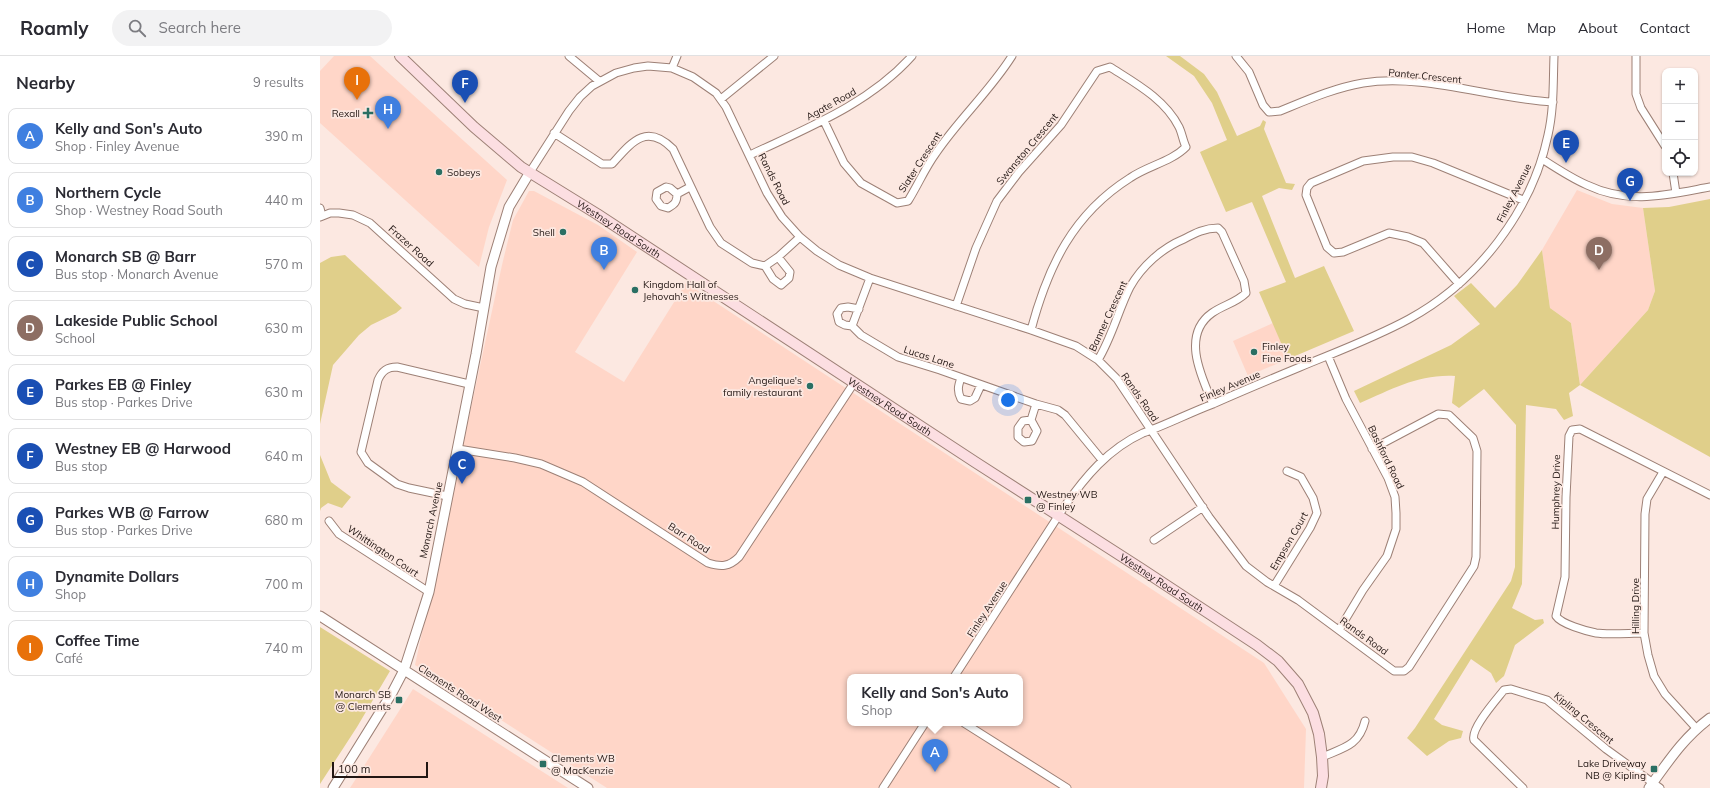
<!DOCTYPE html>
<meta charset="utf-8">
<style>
:root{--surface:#fff;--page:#f2f2f3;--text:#2b2b33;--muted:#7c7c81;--line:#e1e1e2;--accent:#2a6f63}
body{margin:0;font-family:Mulish,sans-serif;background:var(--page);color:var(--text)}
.controls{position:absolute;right:12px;top:12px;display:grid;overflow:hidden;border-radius:8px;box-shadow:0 1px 3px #0004}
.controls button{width:36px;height:36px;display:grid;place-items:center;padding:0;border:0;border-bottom:1px solid var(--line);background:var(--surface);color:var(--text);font:20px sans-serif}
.scale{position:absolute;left:12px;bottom:10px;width:96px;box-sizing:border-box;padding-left:4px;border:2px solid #221613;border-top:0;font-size:11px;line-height:14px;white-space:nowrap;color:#221613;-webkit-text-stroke:3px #fce8e1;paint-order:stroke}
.you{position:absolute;left:688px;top:344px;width:14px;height:14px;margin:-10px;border:3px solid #fff;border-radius:50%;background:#1a73e8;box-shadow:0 0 0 6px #1a73e833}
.badge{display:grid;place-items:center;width:26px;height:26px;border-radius:50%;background:var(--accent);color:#fff;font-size:13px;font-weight:700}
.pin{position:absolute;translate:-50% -33px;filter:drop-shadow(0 1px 2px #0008)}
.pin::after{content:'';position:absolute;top:21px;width:14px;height:12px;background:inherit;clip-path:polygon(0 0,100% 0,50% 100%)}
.popup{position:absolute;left:527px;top:618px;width:176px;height:52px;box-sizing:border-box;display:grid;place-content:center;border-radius:8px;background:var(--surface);filter:drop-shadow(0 1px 3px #0005);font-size:13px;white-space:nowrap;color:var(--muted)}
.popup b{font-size:15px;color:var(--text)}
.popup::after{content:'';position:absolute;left:50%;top:100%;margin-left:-8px;border:8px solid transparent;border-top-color:var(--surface)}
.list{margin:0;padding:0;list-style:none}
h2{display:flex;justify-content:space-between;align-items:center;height:52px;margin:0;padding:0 16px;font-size:17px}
h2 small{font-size:13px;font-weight:400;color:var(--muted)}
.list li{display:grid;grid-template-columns:26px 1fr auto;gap:12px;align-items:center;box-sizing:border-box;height:56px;margin:0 8px 8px;padding:0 8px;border:1px solid var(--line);border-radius:8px}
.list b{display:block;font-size:15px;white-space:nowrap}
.list p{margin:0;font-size:13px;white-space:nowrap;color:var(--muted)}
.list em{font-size:13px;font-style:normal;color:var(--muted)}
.icon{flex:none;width:22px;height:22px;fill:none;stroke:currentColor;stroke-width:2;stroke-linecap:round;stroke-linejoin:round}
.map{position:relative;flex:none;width:1390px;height:732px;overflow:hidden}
header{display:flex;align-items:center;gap:24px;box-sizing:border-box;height:56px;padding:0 20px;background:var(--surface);border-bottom:1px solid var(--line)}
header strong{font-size:19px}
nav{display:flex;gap:22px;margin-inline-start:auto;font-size:14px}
.search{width:280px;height:36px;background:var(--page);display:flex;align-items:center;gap:10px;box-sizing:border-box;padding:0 14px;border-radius:22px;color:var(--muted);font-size:15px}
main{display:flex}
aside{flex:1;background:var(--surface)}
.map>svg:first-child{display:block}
.built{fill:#ffd6c8;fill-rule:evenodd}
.green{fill:#e0cf8a}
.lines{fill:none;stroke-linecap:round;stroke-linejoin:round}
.minor-casing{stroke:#9d8076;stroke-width:9}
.tertiary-casing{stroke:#9d8076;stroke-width:11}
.secondary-casing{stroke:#9d8076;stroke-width:12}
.minor{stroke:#fff;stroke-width:7}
.tertiary{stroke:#fff;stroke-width:9}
.secondary{stroke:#fcdee2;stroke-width:10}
.poi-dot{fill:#2a6f63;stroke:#fce8e1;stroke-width:1.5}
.labels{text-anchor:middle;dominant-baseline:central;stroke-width:3.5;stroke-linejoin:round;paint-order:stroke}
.street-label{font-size:10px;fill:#221613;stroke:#fce8e1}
.poi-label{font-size:10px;fill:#221613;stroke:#fce8e1;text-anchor:end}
</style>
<header>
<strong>Roamly</strong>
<div class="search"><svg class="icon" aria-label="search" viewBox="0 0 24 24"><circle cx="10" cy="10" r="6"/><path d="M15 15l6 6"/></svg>Search here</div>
<nav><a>Home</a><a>Map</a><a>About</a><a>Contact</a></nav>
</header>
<main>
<aside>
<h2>Nearby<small>9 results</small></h2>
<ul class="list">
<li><span class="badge" style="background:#3f7fe0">A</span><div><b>Kelly and Son's Auto</b><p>Shop · Finley Avenue</p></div><em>390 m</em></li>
<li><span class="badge" style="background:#3f7fe0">B</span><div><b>Northern Cycle</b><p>Shop · Westney Road South</p></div><em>440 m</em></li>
<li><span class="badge" style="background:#1a4fb4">C</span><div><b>Monarch SB @ Barr</b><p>Bus stop · Monarch Avenue</p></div><em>570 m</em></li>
<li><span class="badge" style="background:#8d6e63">D</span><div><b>Lakeside Public School</b><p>School</p></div><em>630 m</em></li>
<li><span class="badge" style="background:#1a4fb4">E</span><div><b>Parkes EB @ Finley</b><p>Bus stop · Parkes Drive</p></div><em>630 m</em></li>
<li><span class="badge" style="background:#1a4fb4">F</span><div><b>Westney EB @ Harwood</b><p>Bus stop</p></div><em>640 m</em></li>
<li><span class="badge" style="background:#1a4fb4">G</span><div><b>Parkes WB @ Farrow</b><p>Bus stop · Parkes Drive</p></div><em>680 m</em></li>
<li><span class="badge" style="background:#3f7fe0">H</span><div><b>Dynamite Dollars</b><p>Shop</p></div><em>700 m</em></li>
<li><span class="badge" style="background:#e8710a">I</span><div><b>Coffee Time</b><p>Café</p></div><em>740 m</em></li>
</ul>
</aside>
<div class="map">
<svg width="1390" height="732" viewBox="0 0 1390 732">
<rect width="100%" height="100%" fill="#fce8e1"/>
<path class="built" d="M14 0H50L187 124 169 171 159 211 0 67V15Z
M1257 134 1292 148 1323 152 1335 235 1328 254 1260 329 1251 267 1230 252 1222 194Z
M209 135H214L278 169 317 196 255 296 304 326 366 227 944 607 986 673 984 732H287L95 609 182 209 193 164ZM530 621H700V667H530Z
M953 267 968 303 928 320 913 285Z
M93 633 248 732H30Z"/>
<path class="green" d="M846 0H860L884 18 897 36 917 80 940 70 943 64 946 66 944 73 966 127 975 128 972 134 959 132 942 140 975 222 1004 210 1034 275 968 303 939 236 966 226 932 146 906 156 880 96 907 84 892 47 874 20Z
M1390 143V401L1260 329 1249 337 1253 360 1244 364 1236 353 1206 349 1202 528 1192 552 1215 564 1223 563 1224 567 1195 589 1184 620 1176 627 1171 617 1151 603 1114 663 1122 669 1143 675 1141 682 1129 685 1107 700 1087 682 1095 672 1191 525 1195 511 1196 369 1164 333 1139 352 1132 347 1135 320C1098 318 1073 333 1040 347L1034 335 1131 289 1160 268 1134 240 1151 227 1175 252 1197 229 1222 194 1230 252 1251 267 1260 329 1328 254 1335 235 1323 152 1349 151Z
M25 199 82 252 76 257 51 269 39 279 13 309 0 368V207L11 201Z
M0 399 11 426 31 441 22 452 8 447 1 452 0 455Z
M0 571 70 615 37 671 0 728Z"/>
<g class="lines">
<defs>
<path id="minor" d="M249 0 279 25
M916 0 929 16 943 49 949 56 960 55C987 44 1014 32 1043 27 1103 17 1172 43 1233 46
M1316 0V38L1321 52 1345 90
M352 12 357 0
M401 43 454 0
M504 65 524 107 541 127 577 147 588 145C598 129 605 112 616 97 639 63 670 35 692 0
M234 77 282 108H292C311 87 326 66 353 93L390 171 401 187 432 207 445 210 453 223 461 229 469 222 470 216 458 201
M430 99C487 72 549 48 592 0
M1222 103C1236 112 1251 122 1267 129 1309 149 1346 139 1390 131
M210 116 249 55 260 41 272 30 296 17 314 12 328 10 352 12 373 21 396 37 406 51 447 137 462 161 480 181 497 195 519 209 550 222 711 274 756 290 778 304 797 323 889 461 926 510 947 526 978 544 1074 615H1084L1089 611 1154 510 1156 501 1157 395 1153 382 1129 359 1118 358 1052 393
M1353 117 1356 137
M357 138C357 146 355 148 348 152L341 150 336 143 337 136 346 131 350 132 357 138 370 131
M0 152 2 160
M0 161 10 157H19L33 159 50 167 134 243 145 248 164 252
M445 210 458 201 480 181
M1139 228 1103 187 1088 181 1069 177 1023 196 1014 197 1007 191 986 139 987 132 991 127 1043 105 1073 101H1092L1113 107 1203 144
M636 250 656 192 677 145 699 116 741 69 777 15 790 11C815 27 845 43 859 71 862 77 863 85 866 91 851 106 827 110 810 122 753 158 728 210 711 274
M539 253 528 251 521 252 517 258 519 266 525 269 532 270 541 279 578 301 620 314 716 348 738 354 745 359 782 404
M532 270 550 222
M1008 300 1026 343 1068 422 1075 441 1076 457V473L1067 500 1043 534 1019 574
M778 304C792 281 798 255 810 231 822 210 842 192 864 183 875 177 885 172 898 172L902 176 924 225 926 237C916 247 903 249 892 257 861 279 881 320 893 348
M641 322C638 330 637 335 641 343L650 345 655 342 661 329
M711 364 717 375 712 385 704 386 698 381V372L703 365Z
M711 364 716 348
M138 393 195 402 221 408 263 426 388 507C401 511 409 511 419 501L534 327
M1343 416 1327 443 1325 458 1324 577 1328 599 1334 620 1345 638 1376 672
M127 440 89 432 77 428 48 407 41 396 58 324C62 315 67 311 77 311L149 328
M9 465 19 478 109 536
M834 484 883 451
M954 530 990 472 997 457 993 442 981 421 967 415
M1324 577C1310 577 1289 579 1276 577 1266 575 1241 568 1236 560L1245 521 1246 441 1249 380 1252 374 1260 373 1390 439
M634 621 744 451C765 421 788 393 823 377 846 369 869 357 893 348 922 335 951 323 980 311 1016 296 1054 282 1089 263 1157 226 1212 155 1228 79 1234 53 1233 27 1234 0
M644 667 747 732
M1002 701C1023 692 1039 690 1045 665
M563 732 605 667
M1203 732 1154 684C1150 673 1177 643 1184 634L1191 633 1227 644 1286 693 1340 732"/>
<path id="tertiary" d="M0 560 268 732
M13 732 72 637 84 614 95 580 109 536 156 298 171 211 189 151 210 116
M1329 732C1348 706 1363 682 1390 662"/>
<g id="secondary">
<path id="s1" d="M80 0 154 71 201 111 277 158 655 406 820 512 937 589 958 605 978 628 993 657 999 678 1002 701 1003 720 1001 732"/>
</g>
</defs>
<use href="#minor" class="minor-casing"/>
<use href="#tertiary" class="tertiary-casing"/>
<use href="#secondary" class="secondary-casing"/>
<use href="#minor" class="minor"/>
<use href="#tertiary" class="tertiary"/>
<use href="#secondary" class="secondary"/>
</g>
<g class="poi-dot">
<path d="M46 51h4v4h4v4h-4v4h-4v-4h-4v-4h4z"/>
<circle cx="119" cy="116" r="4"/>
<circle cx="243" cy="176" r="4"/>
<circle cx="315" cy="234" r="4"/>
<circle cx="934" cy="296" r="4"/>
<circle cx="490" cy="330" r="4"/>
<rect x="704" y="440" width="8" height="8" rx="2"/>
<rect x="75" y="640" width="8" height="8" rx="2"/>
<rect x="219" y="704" width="8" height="8" rx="2"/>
<rect x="1330" y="709" width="8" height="8" rx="2"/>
</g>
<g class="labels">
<g class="street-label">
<text transform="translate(1105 20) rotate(6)">Panter Crescent</text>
<text transform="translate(511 48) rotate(-29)">Agate Road</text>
<text transform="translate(707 93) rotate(-50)">Swanston Crescent</text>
<text transform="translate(600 106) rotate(-57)">Slater Crescent</text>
<text transform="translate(454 123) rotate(63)">Rands Road</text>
<text transform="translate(1194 137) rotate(-63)">Finley Avenue</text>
<text stroke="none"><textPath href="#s1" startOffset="280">Westney Road South</textPath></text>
<text transform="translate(91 190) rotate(42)">Frazer Road</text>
<text transform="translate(788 260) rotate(-65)">Banner Crescent</text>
<text transform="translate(609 301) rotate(18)">Lucas Lane</text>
<text transform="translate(910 330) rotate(-23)">Finley Avenue</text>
<text transform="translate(820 341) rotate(55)">Rands Road</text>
<text stroke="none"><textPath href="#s1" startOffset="604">Westney Road South</textPath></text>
<text transform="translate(1066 401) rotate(64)">Bashford Road</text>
<text transform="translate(1236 436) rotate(-89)">Humphrey Drive</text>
<text transform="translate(111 464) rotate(-78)">Monarch Avenue</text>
<text transform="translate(369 482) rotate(33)">Barr Road</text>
<text transform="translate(969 485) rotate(-60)">Empson Court</text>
<text transform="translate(63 495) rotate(34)">Whittington Court</text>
<text stroke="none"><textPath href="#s1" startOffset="928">Westney Road South</textPath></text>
<text transform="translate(1315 550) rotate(-90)">Hilling Drive</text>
<text transform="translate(667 553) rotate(-57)">Finley Avenue</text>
<text transform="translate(1044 580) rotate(36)">Rands Road</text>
<text transform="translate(140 637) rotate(33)">Clements Road West</text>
<text transform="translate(1264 662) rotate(40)">Kipling Crescent</text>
</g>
<g class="poi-label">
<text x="40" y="57">Rexall</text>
<text x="127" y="116" text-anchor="start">Sobeys</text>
<text x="235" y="176">Shell</text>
<text x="323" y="228" text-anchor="start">Kingdom Hall of<tspan x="323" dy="12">Jehovah's Witnesses</tspan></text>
<text x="942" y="290" text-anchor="start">Finley<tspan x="942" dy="12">Fine Foods</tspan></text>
<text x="482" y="324">Angelique's<tspan x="482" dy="12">family restaurant</tspan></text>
<text x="716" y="438" text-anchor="start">Westney WB<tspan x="716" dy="12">@ Finley</tspan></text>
<text x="71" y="638">Monarch SB<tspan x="71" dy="12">@ Clements</tspan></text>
<text x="231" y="702" text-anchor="start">Clements WB<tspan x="231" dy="12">@ MacKenzie</tspan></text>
<text x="1326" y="707">Lake Driveway<tspan x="1326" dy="12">NB @ Kipling</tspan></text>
</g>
</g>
</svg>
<div class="controls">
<button>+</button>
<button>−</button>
<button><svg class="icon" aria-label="locate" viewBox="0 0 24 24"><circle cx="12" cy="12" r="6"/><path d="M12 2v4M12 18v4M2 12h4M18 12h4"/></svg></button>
</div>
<div class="scale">100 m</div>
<div class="you"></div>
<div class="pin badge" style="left:615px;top:716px;background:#3f7fe0">A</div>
<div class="popup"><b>Kelly and Son's Auto</b>Shop</div>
<div class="pin badge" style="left:284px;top:214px;background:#3f7fe0">B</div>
<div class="pin badge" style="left:142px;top:428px;background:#1a4fb4">C</div>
<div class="pin badge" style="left:1279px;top:214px;background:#8d6e63">D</div>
<div class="pin badge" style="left:1246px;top:107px;background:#1a4fb4">E</div>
<div class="pin badge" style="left:145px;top:47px;background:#1a4fb4">F</div>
<div class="pin badge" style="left:1310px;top:145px;background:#1a4fb4">G</div>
<div class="pin badge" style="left:68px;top:73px;background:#3f7fe0">H</div>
<div class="pin badge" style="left:37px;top:44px;background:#e8710a">I</div>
</div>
</main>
